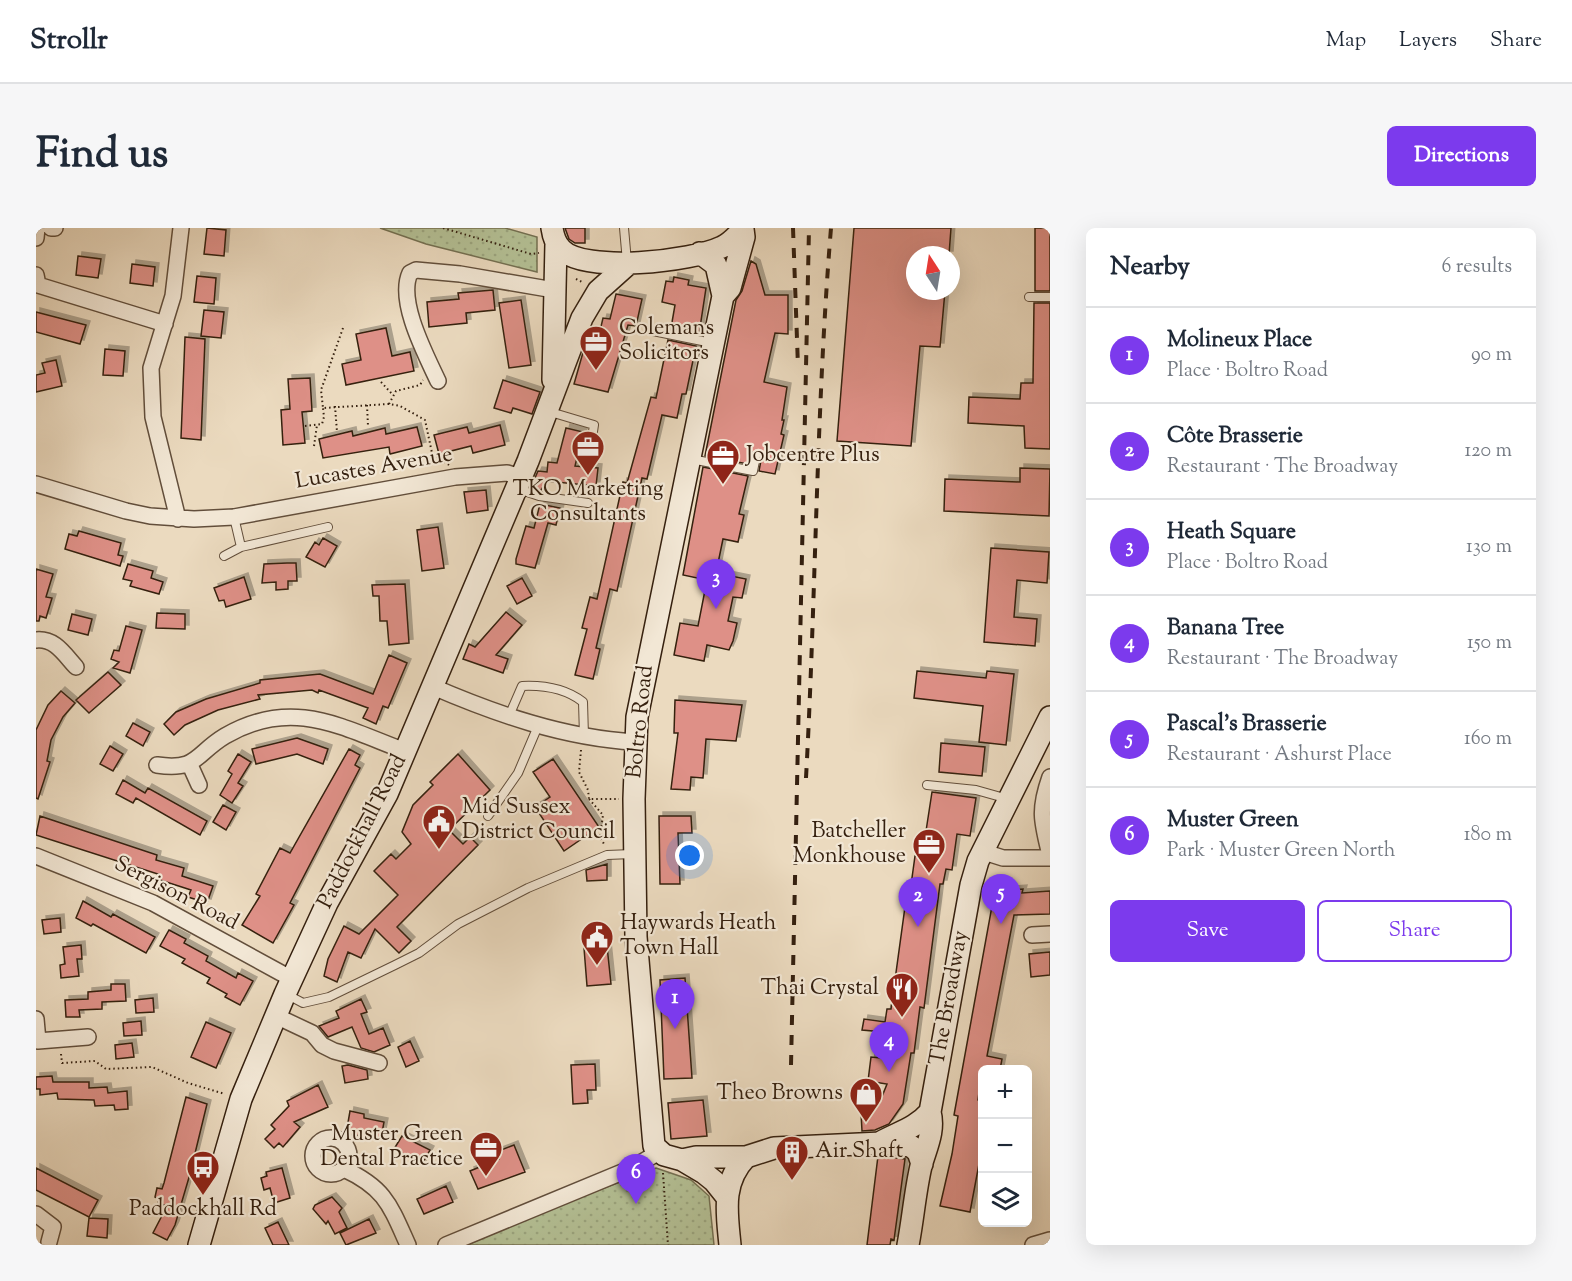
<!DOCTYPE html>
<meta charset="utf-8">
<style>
:root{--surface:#fff;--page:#f6f6f7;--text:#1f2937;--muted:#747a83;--line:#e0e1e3;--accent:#7c3aed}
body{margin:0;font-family:"Sorts Mill Goudy",serif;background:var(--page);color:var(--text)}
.controls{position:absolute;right:18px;bottom:18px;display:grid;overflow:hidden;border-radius:9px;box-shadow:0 6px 24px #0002}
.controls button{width:54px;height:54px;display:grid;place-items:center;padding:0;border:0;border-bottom:2px solid var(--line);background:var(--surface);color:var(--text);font:30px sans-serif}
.compass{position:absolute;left:870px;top:18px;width:54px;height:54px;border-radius:50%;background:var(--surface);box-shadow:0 6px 24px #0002;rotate:348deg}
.you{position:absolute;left:654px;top:628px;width:21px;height:21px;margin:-15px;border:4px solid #fff;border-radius:50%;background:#1a73e8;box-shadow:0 0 0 9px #1a73e833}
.badge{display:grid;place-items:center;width:39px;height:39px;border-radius:50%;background:var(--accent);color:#fff;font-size:20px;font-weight:700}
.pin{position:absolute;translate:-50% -50px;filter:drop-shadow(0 2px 3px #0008)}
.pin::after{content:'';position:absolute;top:32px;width:21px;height:18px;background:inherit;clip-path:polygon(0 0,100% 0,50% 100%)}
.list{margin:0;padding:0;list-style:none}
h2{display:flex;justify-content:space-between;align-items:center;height:78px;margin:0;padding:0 24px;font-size:26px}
h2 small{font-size:20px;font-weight:400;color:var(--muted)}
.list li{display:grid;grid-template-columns:39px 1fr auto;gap:18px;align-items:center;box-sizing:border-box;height:96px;padding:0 24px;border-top:2px solid var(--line)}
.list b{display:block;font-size:22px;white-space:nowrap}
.list p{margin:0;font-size:20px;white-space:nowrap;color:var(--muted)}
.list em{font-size:20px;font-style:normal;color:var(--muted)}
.actions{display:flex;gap:12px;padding:18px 24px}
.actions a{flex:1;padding:14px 0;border:2px solid var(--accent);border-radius:9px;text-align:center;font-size:21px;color:var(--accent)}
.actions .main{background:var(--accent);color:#fff}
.icon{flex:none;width:33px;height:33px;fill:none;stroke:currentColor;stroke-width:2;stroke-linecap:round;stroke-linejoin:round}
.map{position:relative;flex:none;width:1014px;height:1017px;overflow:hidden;border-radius:9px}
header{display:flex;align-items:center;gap:36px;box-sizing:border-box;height:84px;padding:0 30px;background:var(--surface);border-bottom:2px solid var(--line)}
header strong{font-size:28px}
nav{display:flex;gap:33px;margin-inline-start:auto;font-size:21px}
.intro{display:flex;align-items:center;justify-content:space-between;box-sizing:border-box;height:144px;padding:0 36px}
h1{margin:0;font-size:42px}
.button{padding:15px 27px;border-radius:9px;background:var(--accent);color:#fff;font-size:21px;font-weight:700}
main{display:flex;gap:36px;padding:0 36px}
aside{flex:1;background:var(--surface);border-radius:9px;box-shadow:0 6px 24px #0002}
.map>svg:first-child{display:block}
.park{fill:url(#park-dots);stroke:#747052;stroke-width:1.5}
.building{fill:#de9087;stroke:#35200f;stroke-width:1.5;filter:url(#shadow)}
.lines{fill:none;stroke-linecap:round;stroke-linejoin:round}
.lane-casing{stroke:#624e3b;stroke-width:10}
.street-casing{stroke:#624e3b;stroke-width:18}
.secondary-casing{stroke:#35200f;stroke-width:24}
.path{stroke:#35200f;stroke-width:2;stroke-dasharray:1.5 3;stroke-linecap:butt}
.lane{stroke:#f2e7d5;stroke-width:8}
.street{stroke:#f2e7d5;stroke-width:15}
.secondary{stroke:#f2e7d5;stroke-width:21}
.rail{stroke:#35200f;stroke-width:4;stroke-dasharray:10 10;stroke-linecap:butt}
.labels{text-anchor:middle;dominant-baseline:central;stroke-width:4.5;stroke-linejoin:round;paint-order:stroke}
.poi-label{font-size:22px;fill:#35200f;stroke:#f2e7d5;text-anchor:start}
.street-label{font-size:22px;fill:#35200f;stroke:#f2e7d5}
</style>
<header>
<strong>Strollr</strong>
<nav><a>Map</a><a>Layers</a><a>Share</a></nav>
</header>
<div class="intro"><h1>Find us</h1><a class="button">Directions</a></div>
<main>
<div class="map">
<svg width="1014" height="1017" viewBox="0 0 1014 1017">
<defs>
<pattern id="park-dots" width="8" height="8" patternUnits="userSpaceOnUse" patternTransform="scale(1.5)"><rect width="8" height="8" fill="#b4c095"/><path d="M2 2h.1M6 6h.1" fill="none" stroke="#9ba57f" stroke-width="1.8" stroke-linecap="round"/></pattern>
<filter id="shadow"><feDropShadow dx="4" dy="-4" stdDeviation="0" flood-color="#0004"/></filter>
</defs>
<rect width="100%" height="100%" fill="#ebdabf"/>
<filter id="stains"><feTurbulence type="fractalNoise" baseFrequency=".00333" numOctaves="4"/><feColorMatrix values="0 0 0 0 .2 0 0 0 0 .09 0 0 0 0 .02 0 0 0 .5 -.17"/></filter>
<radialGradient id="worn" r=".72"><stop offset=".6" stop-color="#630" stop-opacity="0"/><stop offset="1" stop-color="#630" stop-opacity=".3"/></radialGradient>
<path class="park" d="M344 0H469L501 9V44L390 16Z
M620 940 655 952 673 968 678 1017H431L506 984Z"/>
<path class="building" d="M171 0 190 2 188 28 168 26Z
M529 0H549V15H539L533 11Z
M818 0H915L913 27H879V63H909L904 119 884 118 875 218 801 213Z
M999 0H1014V63H999Z
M42 28 65 31 62 50 40 47Z
M715 33 720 36 729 67H752V106L739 105 728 154 751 159 746 192H748L745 206 748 207 739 246 723 243 726 227 722 222 715 225 712 236 669 228 700 72 706 63Z
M96 36 119 39 117 58 94 55Z
M161 48 180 50 178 76 158 74Z
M638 49 653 52 652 57 670 60 663 106 635 100 639 77 626 74 630 53 637 54Z
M457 62 459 82 430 85 431 95 393 99 391 74 423 71 422 65Z
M580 66 606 71 600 98 592 97 572 164 538 156 548 121 559 124 567 90 574 91Z
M485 72 495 137 473 140 463 75Z
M998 75H1014V221L989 220 988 198 932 195 933 169 984 171 985 155H997Z
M168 82 188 84 185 110 165 108Z
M0 84 50 97 44 116 0 104Z
M350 100 356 128 374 124 378 143 310 157 306 136 325 132 320 106Z
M149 109 169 111 165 212 145 210Z
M632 112 660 118 650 166H646L641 190 626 187 611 251 606 250 581 363 574 361 560 420 564 421 557 451 539 447 551 401 546 400 554 369 561 371 587 254 591 255 615 169 620 170Z
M69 121 89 123 87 148 67 147Z
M20 132 26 158 0 164V147L9 145 6 135Z
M274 150 276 183 266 184 269 215 247 217 245 182 254 181 252 151Z
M467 152 504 164 496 186 477 180 475 185 458 180Z
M464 197 469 217 437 225 435 218 403 226 398 207 431 199 433 205Z
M381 199 386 218 354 226 353 219 287 230 283 211 316 203 317 208 349 200 350 206Z
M530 200 547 204 539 238 562 240 560 258 510 253 505 262 495 259 502 243 511 244 512 234 521 235Z
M667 239 712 248 703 286 708 287 702 314 687 311 680 345 710 351 706 370 697 369 692 393 701 395 697 413 693 422 671 417 668 433 638 427 644 395 662 398 671 352 647 347Z
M984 240 1014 241 1013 288 908 283 909 251 984 254Z
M450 262 452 282 431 285 428 264Z
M504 276 524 280 520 297 512 295 499 340 480 336V331L490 298 498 300Z
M402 299 408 340 386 343 381 302Z
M43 303 85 315 82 327 87 328 84 338 29 321 33 306 41 308Z
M287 310 301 318 289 339 270 329 279 314 283 317Z
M955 320 1013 324 1011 355 981 352 978 389 1001 391 999 418 948 414Z
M251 335H260L261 353H252V361L240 362V354L226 355 228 336Z
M92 336 117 343 115 350 127 354 123 366 94 358 96 353 87 351Z
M0 341 17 346 10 369 16 370 10 390 4 388 3 393H0Z
M208 349 215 371 190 379 188 372 183 373 178 360Z
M486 350 496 368 481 376 471 358Z
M369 356 373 415 353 417 351 393H344L343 368H337L336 357Z
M470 384 486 397 460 427 472 431 467 445 427 431 433 416 439 419Z
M121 385 149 386V401L120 400Z
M36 386 56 391 52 407 32 402Z
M90 398 106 402 94 445 77 440 83 434 75 431 78 422 83 423Z
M353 427 371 435 352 480 347 478 340 496 327 490 332 480 283 462 282 465 276 462 222 467 224 471 182 482 149 497 138 507 128 496 140 484 170 471 224 455V452L284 446 337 466Z
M881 443 950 450 951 443 978 446 970 517 943 514 947 478 878 470Z
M72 444 85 457 53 485 40 472Z
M25 463 39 475 27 489 15 512 11 533 14 534 2 571 0 570V502L12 477Z
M639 472 706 477 700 513 670 511 667 550 655 549 654 562 635 561 642 505H638Z
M97 495 114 504 107 518 90 508Z
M261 510 292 521 287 536 261 526 220 536 216 521Z
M905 515 949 519 946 548 903 544Z
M74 518 87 526 77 543 64 536Z
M313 521 324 527 319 537 324 540 254 675 258 677 237 715 206 697 224 668 220 666 244 620 254 625Z
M202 526 215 534 202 555 207 558 196 575 184 567 196 546 192 543Z
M422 526 454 562 413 602 427 616 434 609 442 617 361 699 375 713 363 725 339 701 325 730 312 724 301 754 288 748 292 731 308 698 323 706 362 667 338 643 355 626 360 631 375 616 366 604 377 577 397 557 394 554Z
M517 531 563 599 528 623 499 579 514 569 497 544Z
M87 552 109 565 112 560 171 593 164 607 100 570 97 575 80 566Z
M896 564 940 570 934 608 921 606 916 642 910 641 907 656H904L888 780 884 779 878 825H875L867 876 853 896 839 902 826 903 825 885 843 876 851 856 832 853 835 829 845 830 848 804 826 802 828 791 849 794 851 781H855L872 657H875L879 628 886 629Z
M187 577 200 584 190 602 177 594Z
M4 588 121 627 120 632 148 640 146 648 177 658 171 675 152 669 155 662 124 652 125 647 0 607Z
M623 588H655L656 605H642L644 656H624Z
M571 636V652L551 653 550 642Z
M987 661 986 665 1014 663V686L978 687 951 828 966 831 964 842H946L942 872 946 873V920L934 984 904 978 916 926 922 888 918 887 958 667 960 663Z
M47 673 75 689 77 686 119 709 110 725 57 696 55 698 40 690Z
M24 690 25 704 8 706 6 692Z
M133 702 150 711 148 715 172 728 170 733 200 750 202 745 217 753 204 777 189 769 191 766 171 755 174 750 146 735 149 731 124 718Z
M45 717 46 731H41L43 748 25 750 24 737 29 736 27 719Z
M571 718 575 756 551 758 548 720Z
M1014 724V747L995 749 993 726Z
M649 750 656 850 628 851 624 752Z
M75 756H89L90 773 66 774V781L43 782 44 789H30L29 772 52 771V764L75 762Z
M117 770 118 784 100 785 99 772Z
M325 771 331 784 325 786 333 806 347 800 354 817 338 824 325 820 316 799 292 809 283 798 303 790 300 783Z
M105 793 106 807 88 808 87 795Z
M170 794 195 805 180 840 155 829Z
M374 813 383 833 370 839 362 819Z
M96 815 98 829 80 831 79 817Z
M559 836 560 862H551L552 875 537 876 535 837Z
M312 837 331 842 332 851 309 855 306 838Z
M16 848 17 854H53V860L71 859 72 865 91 863 92 881 79 882 78 877 59 878 58 872 22 871 21 865 4 867V861H0V849Z
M282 857 292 879 258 894 264 899 247 919 243 915 238 920 229 911 239 901 235 897 253 878 251 873Z
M150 869 171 876 154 946 139 997 131 1012 117 1005 131 978 122 975 123 971 119 969 121 960 126 961 128 955Z
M667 872 671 908 635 911 632 875Z
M314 883 328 886V890L348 894 345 910 310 906Z
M366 908 394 922 386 936 358 921Z
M478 917 489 944 442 961 434 943 463 931 460 924Z
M842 928 869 931 858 1012 855 1011 854 1017H831Z
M0 940 62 972 53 989 0 962Z
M246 940 254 970 238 975 234 960 228 962 225 950 231 948 230 944Z
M410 958 417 974 388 986 381 971Z
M296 969 306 980 303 984 311 1000 299 1006 292 993 290 996 277 981 279 977Z
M53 990 72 991 71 1010 51 1008Z
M333 991 340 1005 310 1017 304 1005Z
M242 994 253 1017H237L229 1000Z"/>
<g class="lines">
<defs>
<path id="lane" d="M588 0 591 34
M993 69H1014
M617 103 676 115
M511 183 558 197 553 230
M655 231 717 243 720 228
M482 261 503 268 552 275
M198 289 205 319
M188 328 205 319 292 299
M473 488 486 458C508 457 529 460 547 474L548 508
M891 557 940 562 972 571
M452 588 482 545 502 498
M250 766 267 775 293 769 359 737 383 725 422 696 492 660 571 627 596 626"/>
<path id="street" d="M15 0H19
M0 10 1 0
M0 47 2 57 129 96
M402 153C390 127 361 73 374 45L380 42 424 46 518 62
M0 256 90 283 114 288 158 291 198 289 419 249 471 245 485 249
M142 291 117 189 115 140 137 68 145 0
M0 412C19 410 28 426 40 439
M395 458C460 486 528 510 599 514
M121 537C162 543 159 526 189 508 256 469 305 499 369 523
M154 537 163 557
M1014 549C1002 583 1006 594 1014 627
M948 624 967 630H1014
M0 628 117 675 256 751
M996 707 1014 706
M240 788 276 805 286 817 298 823 343 835
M0 791 2 813 52 809
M277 928a18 18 0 1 1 36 0a18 18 0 1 1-36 0Z
M308 941C349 960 354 977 372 1017
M0 986 17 999 13 1014
M410 1017 596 940 623 924
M997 1017 1014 1012"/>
<path id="secondary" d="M516 0C517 7 519 15 525 21 548 46 657 33 686 19 695 15 701 8 707 1
M664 25 680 37 687 68 601 489 598 571 600 709 618 918 628 927 646 932 668 945 678 953 690 968
M687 68 694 60 708 9 707 1
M517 152 520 15
M845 914C863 904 880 900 894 884
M646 932 660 929H710L738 920 845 915 875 918 882 924 886 936
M163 1017 205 871 249 766 291 675 351 566 492 233 546 90 562 63 591 37
M694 1017C691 985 685 955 710 929
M872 1017C877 991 879 964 885 938 890 920 899 903 894 884L935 657 942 633 1014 489"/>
</defs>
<use href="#lane" class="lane-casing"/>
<use href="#street" class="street-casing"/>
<use href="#secondary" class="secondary-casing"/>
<path class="path" d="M407 0 495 26 503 25
M540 51 548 55
M307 100 285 162 287 180 353 176 364 178 389 192 396 225 413 237
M345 154 357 167
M353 176 360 163 384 157 387 152
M331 177 332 198
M299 178 301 204
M269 198 286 196 288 189 287 180
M278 218 281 197
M545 522 543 544 552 562 553 571H583
M553 571 567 587 564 609 568 616
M25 826 26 835 59 833 70 841 116 839 152 855 189 866
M627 945 632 1017"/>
<use href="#lane" class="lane"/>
<use href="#street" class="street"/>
<use href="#secondary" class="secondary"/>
<path class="rail" d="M757 0 762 139
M770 550C780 367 780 183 795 0
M755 837 773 0"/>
</g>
<defs>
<symbol id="office-pin" viewBox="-11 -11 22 30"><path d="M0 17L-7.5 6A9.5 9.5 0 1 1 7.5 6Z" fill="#8f2418" stroke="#f2e7d5"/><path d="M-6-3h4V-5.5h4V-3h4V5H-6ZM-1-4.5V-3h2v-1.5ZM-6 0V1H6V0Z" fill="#fff"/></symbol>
<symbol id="civic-pin" viewBox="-11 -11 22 30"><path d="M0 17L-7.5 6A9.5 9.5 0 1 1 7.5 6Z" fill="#8f2418" stroke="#f2e7d5"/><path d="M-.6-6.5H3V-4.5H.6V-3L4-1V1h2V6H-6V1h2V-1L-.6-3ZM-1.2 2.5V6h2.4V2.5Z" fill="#fff"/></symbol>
<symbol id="restaurant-pin" viewBox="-11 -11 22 30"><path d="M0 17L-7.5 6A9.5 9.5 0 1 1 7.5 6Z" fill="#8f2418" stroke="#f2e7d5"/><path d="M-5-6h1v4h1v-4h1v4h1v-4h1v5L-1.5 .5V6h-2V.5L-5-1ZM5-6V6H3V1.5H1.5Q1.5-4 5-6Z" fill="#fff"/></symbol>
<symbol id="shop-pin" viewBox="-11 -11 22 30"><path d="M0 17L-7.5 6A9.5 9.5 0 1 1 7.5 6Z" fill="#8f2418" stroke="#f2e7d5"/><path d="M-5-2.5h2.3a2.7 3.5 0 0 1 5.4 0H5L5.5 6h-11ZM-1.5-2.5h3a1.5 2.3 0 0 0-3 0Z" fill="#fff"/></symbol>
<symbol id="building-pin" viewBox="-11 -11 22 30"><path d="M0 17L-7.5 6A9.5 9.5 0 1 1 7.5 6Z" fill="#8f2418" stroke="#f2e7d5"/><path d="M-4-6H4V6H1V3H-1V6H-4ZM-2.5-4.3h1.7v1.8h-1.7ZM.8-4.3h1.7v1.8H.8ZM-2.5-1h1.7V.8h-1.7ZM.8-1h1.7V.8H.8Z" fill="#fff"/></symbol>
<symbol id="bus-pin" viewBox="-11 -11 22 30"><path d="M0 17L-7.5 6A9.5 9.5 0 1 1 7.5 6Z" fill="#8f2418" stroke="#f2e7d5"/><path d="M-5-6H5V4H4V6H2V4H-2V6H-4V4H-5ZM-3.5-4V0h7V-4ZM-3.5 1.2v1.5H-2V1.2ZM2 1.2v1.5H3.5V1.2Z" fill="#fff"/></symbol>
</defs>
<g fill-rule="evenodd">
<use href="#office-pin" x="541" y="95" width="38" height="52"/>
<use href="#office-pin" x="533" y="200" width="38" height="52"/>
<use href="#office-pin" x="668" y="209" width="38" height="52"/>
<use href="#civic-pin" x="384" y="574" width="38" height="52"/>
<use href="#office-pin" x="874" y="598" width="38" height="52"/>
<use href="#civic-pin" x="542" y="690" width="38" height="52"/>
<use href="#restaurant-pin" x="847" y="742" width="38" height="52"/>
<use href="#shop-pin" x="811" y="847" width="38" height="52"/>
<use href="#office-pin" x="431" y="901" width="38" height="52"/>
<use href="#building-pin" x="737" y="905" width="38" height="52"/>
<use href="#bus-pin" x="148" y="920" width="38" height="52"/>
</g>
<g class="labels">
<g class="poi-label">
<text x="583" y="101">Colemans<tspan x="583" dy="25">Solicitors</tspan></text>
<text x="710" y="228">Jobcentre Plus</text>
<text x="552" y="262" text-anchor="middle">TKO Marketing<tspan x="552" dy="25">Consultants</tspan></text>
<text x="426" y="580">Mid Sussex<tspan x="426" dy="25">District Council</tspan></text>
<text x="870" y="604" text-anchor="end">Batcheller<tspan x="870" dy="25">Monkhouse</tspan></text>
<text x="584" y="696">Haywards Heath<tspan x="584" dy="25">Town Hall</tspan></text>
<text x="843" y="761" text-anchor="end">Thai Crystal</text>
<text x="807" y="866" text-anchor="end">Theo Browns</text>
<text x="427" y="907" text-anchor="end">Muster Green<tspan x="427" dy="25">Dental Practice</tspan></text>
<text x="779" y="924">Air Shaft</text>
<text x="167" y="982" text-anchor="middle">Paddockhall Rd</text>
</g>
<g class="street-label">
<text transform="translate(338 241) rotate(-10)">Lucastes Avenue</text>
<text transform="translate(605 494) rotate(-84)">Boltro Road</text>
<text transform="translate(327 604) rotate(-63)">Paddockhall Road</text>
<text transform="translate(140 666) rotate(27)">Sergison Road</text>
<text transform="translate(914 770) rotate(-80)">The Broadway</text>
</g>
</g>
<rect width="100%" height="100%" filter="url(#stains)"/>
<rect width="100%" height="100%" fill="url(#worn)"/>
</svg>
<div class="controls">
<button>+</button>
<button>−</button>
<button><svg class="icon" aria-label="layers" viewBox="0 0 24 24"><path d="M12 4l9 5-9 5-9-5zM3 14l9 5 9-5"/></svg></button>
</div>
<svg class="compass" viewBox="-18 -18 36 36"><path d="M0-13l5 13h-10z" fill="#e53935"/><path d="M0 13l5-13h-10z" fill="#747a83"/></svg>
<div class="you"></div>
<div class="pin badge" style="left:639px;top:801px">1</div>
<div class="pin badge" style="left:882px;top:699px">2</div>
<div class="pin badge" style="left:680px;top:381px">3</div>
<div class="pin badge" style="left:853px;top:844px">4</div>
<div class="pin badge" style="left:965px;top:696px">5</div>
<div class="pin badge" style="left:600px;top:976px">6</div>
</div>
<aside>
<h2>Nearby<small>6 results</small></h2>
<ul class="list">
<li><span class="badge">1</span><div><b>Molineux Place</b><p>Place · Boltro Road</p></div><em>90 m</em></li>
<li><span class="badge">2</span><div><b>Côte Brasserie</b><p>Restaurant · The Broadway</p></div><em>120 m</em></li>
<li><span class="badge">3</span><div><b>Heath Square</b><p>Place · Boltro Road</p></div><em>130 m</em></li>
<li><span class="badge">4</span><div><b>Banana Tree</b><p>Restaurant · The Broadway</p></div><em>150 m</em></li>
<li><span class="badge">5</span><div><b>Pascal's Brasserie</b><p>Restaurant · Ashurst Place</p></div><em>160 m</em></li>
<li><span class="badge">6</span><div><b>Muster Green</b><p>Park · Muster Green North</p></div><em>180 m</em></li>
</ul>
<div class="actions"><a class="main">Save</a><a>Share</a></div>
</aside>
</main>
